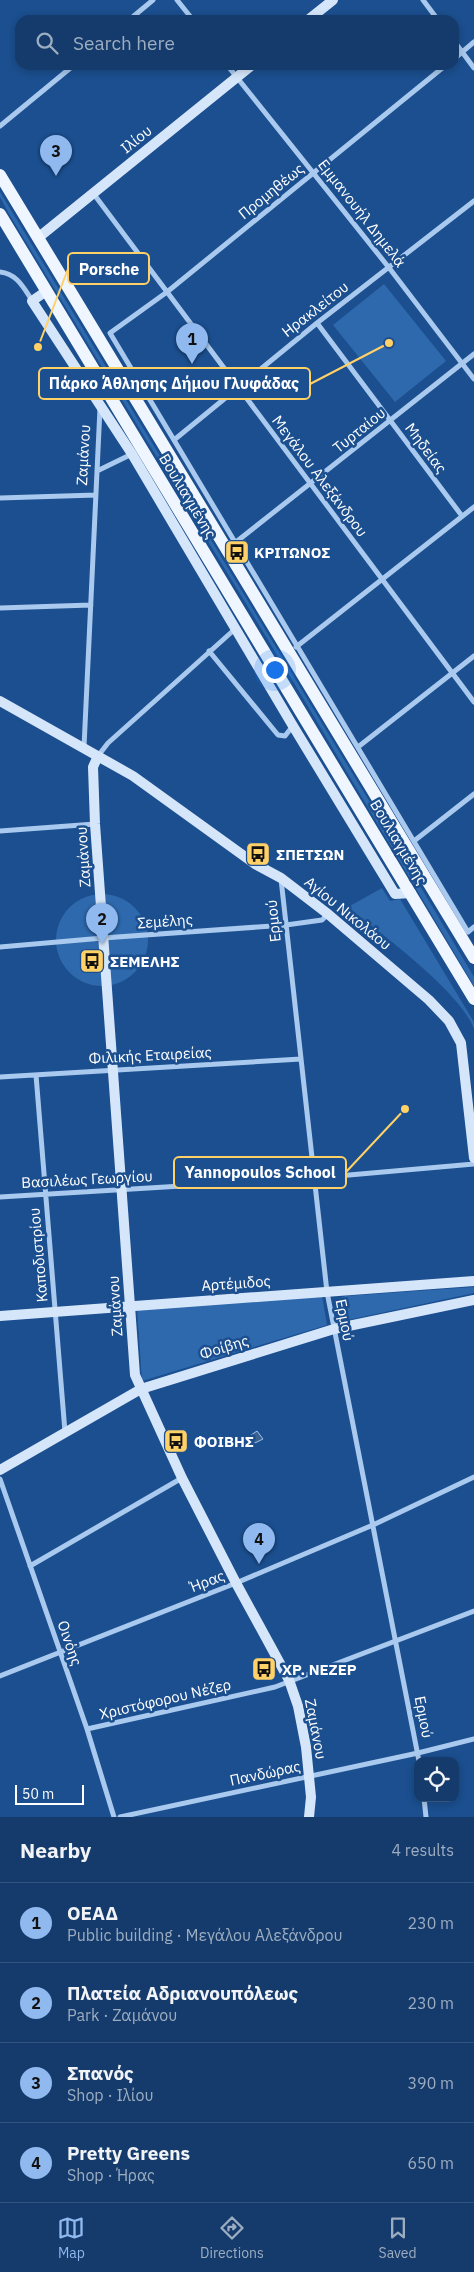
<!DOCTYPE html>
<meta charset="utf-8">
<style>
:root{--surface:#143b6b;--page:#1d4271;--text:#f1f3f6;--muted:#9dadc1;--line:#33557e;--accent:#90b9f0}
body{margin:0;font-family:"IBM Plex Sans",sans-serif;background:var(--page);color:var(--text)}
.controls{position:absolute;right:15px;bottom:15px;display:grid;overflow:hidden;border-radius:10px;box-shadow:0 2px 8px #0003}
.controls button{width:45px;height:45px;display:grid;place-items:center;padding:0;border:0;border-bottom:1px solid var(--line);background:var(--surface);color:var(--text);font:25px sans-serif}
.scale{position:absolute;left:15px;bottom:12px;width:69px;box-sizing:border-box;padding-left:5px;border:2px solid #fff;border-top:0;font-size:14px;line-height:18px;white-space:nowrap;color:#fff;-webkit-text-stroke:4px #1b4f8f;paint-order:stroke}
.you{position:absolute;left:274px;top:669px;width:18px;height:18px;margin:-12px;border:4px solid #fff;border-radius:50%;background:#1a73e8;box-shadow:0 0 0 8px #1a73e833}
.badge{display:grid;place-items:center;width:32px;height:32px;border-radius:50%;background:var(--accent);color:#111;font-size:16px;font-weight:700}
.pin{position:absolute;translate:-50% -41px;filter:drop-shadow(0 1px 2px #0008)}
.pin::after{content:'';position:absolute;top:26px;width:18px;height:15px;background:inherit;clip-path:polygon(0 0,100% 0,50% 100%)}
.list{margin:0;padding:0;list-style:none}
h2{display:flex;justify-content:space-between;align-items:center;height:65px;margin:0;padding:0 20px;font-size:21px}
h2 small{font-size:16px;font-weight:400;color:var(--muted)}
.list li{display:grid;grid-template-columns:32px 1fr auto;gap:15px;align-items:center;box-sizing:border-box;height:80px;padding:0 20px;border-top:1px solid var(--line)}
.list b{display:block;font-size:19px;white-space:nowrap}
.list p{margin:0;font-size:16px;white-space:nowrap;color:var(--muted)}
.list em{font-size:16px;font-style:normal;color:var(--muted)}
.icon{flex:none;width:28px;height:28px;fill:none;stroke:currentColor;stroke-width:2;stroke-linecap:round;stroke-linejoin:round}
.map{position:relative;flex:none;width:474px;height:1817px;overflow:hidden}
.search{position:absolute;background:var(--surface);box-shadow:0 2px 8px #0003;left:15px;right:15px;top:15px;height:55px;display:flex;align-items:center;gap:12px;box-sizing:border-box;padding:0 18px;border-radius:15px;color:var(--muted);font-size:19px}
.sheet{height:385px;background:var(--surface)}
nav{display:flex;justify-content:space-around;align-items:center;box-sizing:border-box;height:70px;border-top:1px solid var(--line);background:var(--surface);font-size:14px;color:var(--muted)}
nav a{display:grid;justify-items:center;gap:2px}
nav .on{color:var(--accent)}
.map>svg:first-child{display:block}
.green{fill:#2e69ad}
.water{fill:#3c6290;stroke:#9cc4f0}
.lines{fill:none;stroke-linecap:round;stroke-linejoin:round}
.street{stroke:#a9c9ee;stroke-width:5}
.secondary{stroke:#d6e6fa;stroke-width:10}
.primary{stroke:#f0f6ff;stroke-width:12}
.labels{text-anchor:middle;dominant-baseline:central;stroke-width:5;stroke-linejoin:round;paint-order:stroke}
.street-label{font-size:15px;fill:#fff;stroke:#1b4f8f}
.poi-label{font-size:15px;font-weight:bold;fill:#fff;stroke:#1b4f8f;text-anchor:start}
.leader{fill:none;stroke:#ffd166;stroke-width:2}
.callout-dot{fill:#ffd166;stroke:#1b4f8f;stroke-width:2}
.callout{fill:#1b4f8f;stroke:#ffd166;stroke-width:2}
.callout-label{font-size:16px;text-anchor:middle;font-weight:bold;fill:#fff}
</style>
<div class="map">
<svg width="474" height="1817" viewBox="0 0 474 1817">
<rect width="100%" height="100%" fill="#1b4f8f"/>
<path class="green" d="M0 192 391 837 474 977V986L288 673 9 214 0 197Z
M384 284 446 361 395 402 333 325Z
M382 888 390 901 400 899 474 1022V1029C460 991 381 934 348 907Z
M56 940a46 46 0 1 1 92 0a46 46 0 1 1-92 0Z
M474 1287V1293L343 1321H339L336 1300 345 1296Z
M322 1296 327 1325 142 1381 137 1309Z"/>
<path class="water" d="M257 1431 263 1439 249 1446 245 1439Z"/>
<g class="lines">
<path class="street" d="M177 0 193 20
M423 0 438 20
M129 20 153 0
M454 41 474 68
M454 59 474 42
M227 65 390 269 474 379
M446 65 167 292 110 333 468 932 474 927
M0 126 74 65
M93 193 474 702
M0 272C17 274 23 287 32 300
M317 323 462 516
M174 440 317 323 474 201
M97 471 132 454
M0 498 96 495
M236 542 474 354
M0 608 91 605
M296 647 474 507
M209 651 278 735 285 736 292 727
M84 747 100 408
M358 747 474 656
M98 756 108 743 235 629
M0 831 95 824
M414 841 474 794
M281 879 327 1292 419 1761
M0 947 103 938 286 925 322 920 328 914
M36 1075 65 1432
M0 1077 301 1059
M0 1197 315 1178 474 1164
M0 1479 87 1729 114 1817
M30 1566 182 1478
M0 1676 236 1583 373 1525 474 1477
M87 1729 275 1687 474 1611
M424 1798 426 1817
M120 1817 418 1753 474 1739"/>
<path class="secondary" d="M308 20 333 0
M39 237 252 65
M45 292 32 301 132 454 293 726 395 894 411 893
M0 701 133 776 255 864 281 878 328 914 429 1000 449 1021 461 1043 474 1158
M98 756 93 767 95 824 135 1375 182 1478 236 1583 289 1680 298 1706 306 1747 311 1797 309 1817
M0 1316 474 1281
M0 1470 141 1389 334 1329 474 1300"/>
<path class="primary" d="M0 175 474 958
M0 214 474 999"/>
</g>
<defs>
<symbol id="bus-square" viewBox="-11 -11 22 22"><rect x="-9" y="-9" width="18" height="18" rx="4" fill="#ffd166" stroke="#1b4f8f"/><path d="M-5-6H5V4H4V6H2V4H-2V6H-4V4H-5ZM-3.5-4V0h7V-4ZM-3.5 1.2v1.5H-2V1.2ZM2 1.2v1.5H3.5V1.2Z" fill="#111"/></symbol>
</defs>
<g fill-rule="evenodd">
<use href="#bus-square" x="223" y="538" width="28" height="28"/>
<use href="#bus-square" x="244" y="840" width="28" height="28"/>
<use href="#bus-square" x="78" y="947" width="28" height="28"/>
<use href="#bus-square" x="162" y="1427" width="28" height="28"/>
<use href="#bus-square" x="250" y="1655" width="28" height="28"/>
</g>
<g class="labels">
<g class="street-label">
<text transform="translate(136 139) rotate(-39)">Ιλίου</text>
<text transform="translate(271 191) rotate(-39)">Προμηθέως</text>
<text transform="translate(362 213) rotate(52)">Εμμανουήλ Δημελά</text>
<text transform="translate(315 309) rotate(-38)">Ηρακλείτου</text>
<text transform="translate(359 430) rotate(-39)">Τυρταίου</text>
<text transform="translate(426 448) rotate(53)">Μηδείας</text>
<text transform="translate(83 455) rotate(-87)">Ζαμάνου</text>
<text transform="translate(320 476) rotate(53)">Μεγάλου Αλεξάνδρου</text>
<text transform="translate(188 496) rotate(59)">Βουλιαγμένης</text>
<text transform="translate(399 842) rotate(59)">Βουλιαγμένης</text>
<text transform="translate(83 857) rotate(-94)">Ζαμάνου</text>
<text transform="translate(348 913) rotate(39)">Αγίου Νικολάου</text>
<text transform="translate(165 921) rotate(-4)">Σεμέλης</text>
<text transform="translate(273 921) rotate(-96)">Ερμού</text>
<text transform="translate(150 1055) rotate(-3)">Φιλικής Εταιρείας</text>
<text transform="translate(87 1179) rotate(-3)">Βασιλέως Γεωργίου</text>
<text transform="translate(38 1255) rotate(-95)">Καποδιστρίου</text>
<text transform="translate(236 1283) rotate(-4)">Αρτέμιδος</text>
<text transform="translate(115 1306) rotate(-94)">Ζαμάνου</text>
<text transform="translate(345 1320) rotate(79)">Ερμού</text>
<text transform="translate(224 1347) rotate(-17)">Φοίβης</text>
<text transform="translate(207 1581) rotate(-21)">Ήρας</text>
<text transform="translate(70 1643) rotate(71)">Οινόης</text>
<text transform="translate(165 1699) rotate(-13)">Χριστόφορου Νέζερ</text>
<text transform="translate(424 1717) rotate(79)">Ερμού</text>
<text transform="translate(316 1729) rotate(79)">Ζαμάνου</text>
<text transform="translate(265 1773) rotate(-12)">Πανδώρας</text>
</g>
<g class="poi-label">
<text x="254" y="552">ΚΡΙΤΩΝΟΣ</text>
<text x="276" y="854">ΣΠΕΤΣΩΝ</text>
<text x="110" y="961">ΣΕΜΕΛΗΣ</text>
<text x="194" y="1441">ΦΟΙΒΗΣ</text>
<text x="282" y="1669">ΧΡ. ΝΕΖΕΡ</text>
</g>
</g>
<path class="leader" d="M38 347L68 269M389 343L310 384M405 1109L346 1172"/>
<g class="callout-dot">
<circle cx="38" cy="347" r="5"/>
<circle cx="389" cy="343" r="5"/>
<circle cx="405" cy="1109" r="5"/>
</g>
<g class="callout">
<rect x="68" y="253" width="81" height="31" rx="5"/>
<rect x="39" y="368" width="271" height="31" rx="5"/>
<rect x="174" y="1157" width="172" height="31" rx="5"/>
</g>
<g class="callout-label">
<text x="109" y="275">Porsche</text>
<text x="174" y="389">Πάρκο Άθλησης Δήμου Γλυφάδας</text>
<text x="260" y="1178">Yannopoulos School</text>
</g>
</svg>
<div class="controls">
<button><svg class="icon" aria-label="locate" viewBox="0 0 24 24"><circle cx="12" cy="12" r="6"/><path d="M12 2v4M12 18v4M2 12h4M18 12h4"/></svg></button>
</div>
<div class="scale">50 m</div>
<div class="you"></div>
<div class="pin badge" style="left:192px;top:364px">1</div>
<div class="pin badge" style="left:102px;top:944px">2</div>
<div class="pin badge" style="left:56px;top:176px">3</div>
<div class="pin badge" style="left:259px;top:1564px">4</div>
<div class="search"><svg class="icon" aria-label="search" viewBox="0 0 24 24"><circle cx="10" cy="10" r="6"/><path d="M15 15l6 6"/></svg>Search here</div>
</div>
<section class="sheet">
<h2>Nearby<small>4 results</small></h2>
<ul class="list">
<li><span class="badge">1</span><div><b>ΟΕΑΔ</b><p>Public building · Μεγάλου Αλεξάνδρου</p></div><em>230 m</em></li>
<li><span class="badge">2</span><div><b>Πλατεία Αδριανουπόλεως</b><p>Park · Ζαμάνου</p></div><em>230 m</em></li>
<li><span class="badge">3</span><div><b>Σπανός</b><p>Shop · Ιλίου</p></div><em>390 m</em></li>
<li><span class="badge">4</span><div><b>Pretty Greens</b><p>Shop · Ήρας</p></div><em>650 m</em></li>
</ul>
</section>
<nav>
<a class="on"><svg class="icon" aria-label="map" viewBox="0 0 24 24"><path d="M3 6l6-2 6 2 6-2v14l-6 2-6-2-6 2zM9 4v14M15 6v14"/></svg>Map</a>
<a><svg class="icon" aria-label="directions" viewBox="0 0 24 24"><path d="M12 3l9 9-9 9-9-9zM9 14v-3h6M13 9l2 2-2 2"/></svg>Directions</a>
<a><svg class="icon" aria-label="saved" viewBox="0 0 24 24"><path d="M7 4h10v16l-5-4-5 4z"/></svg>Saved</a>
</nav>
